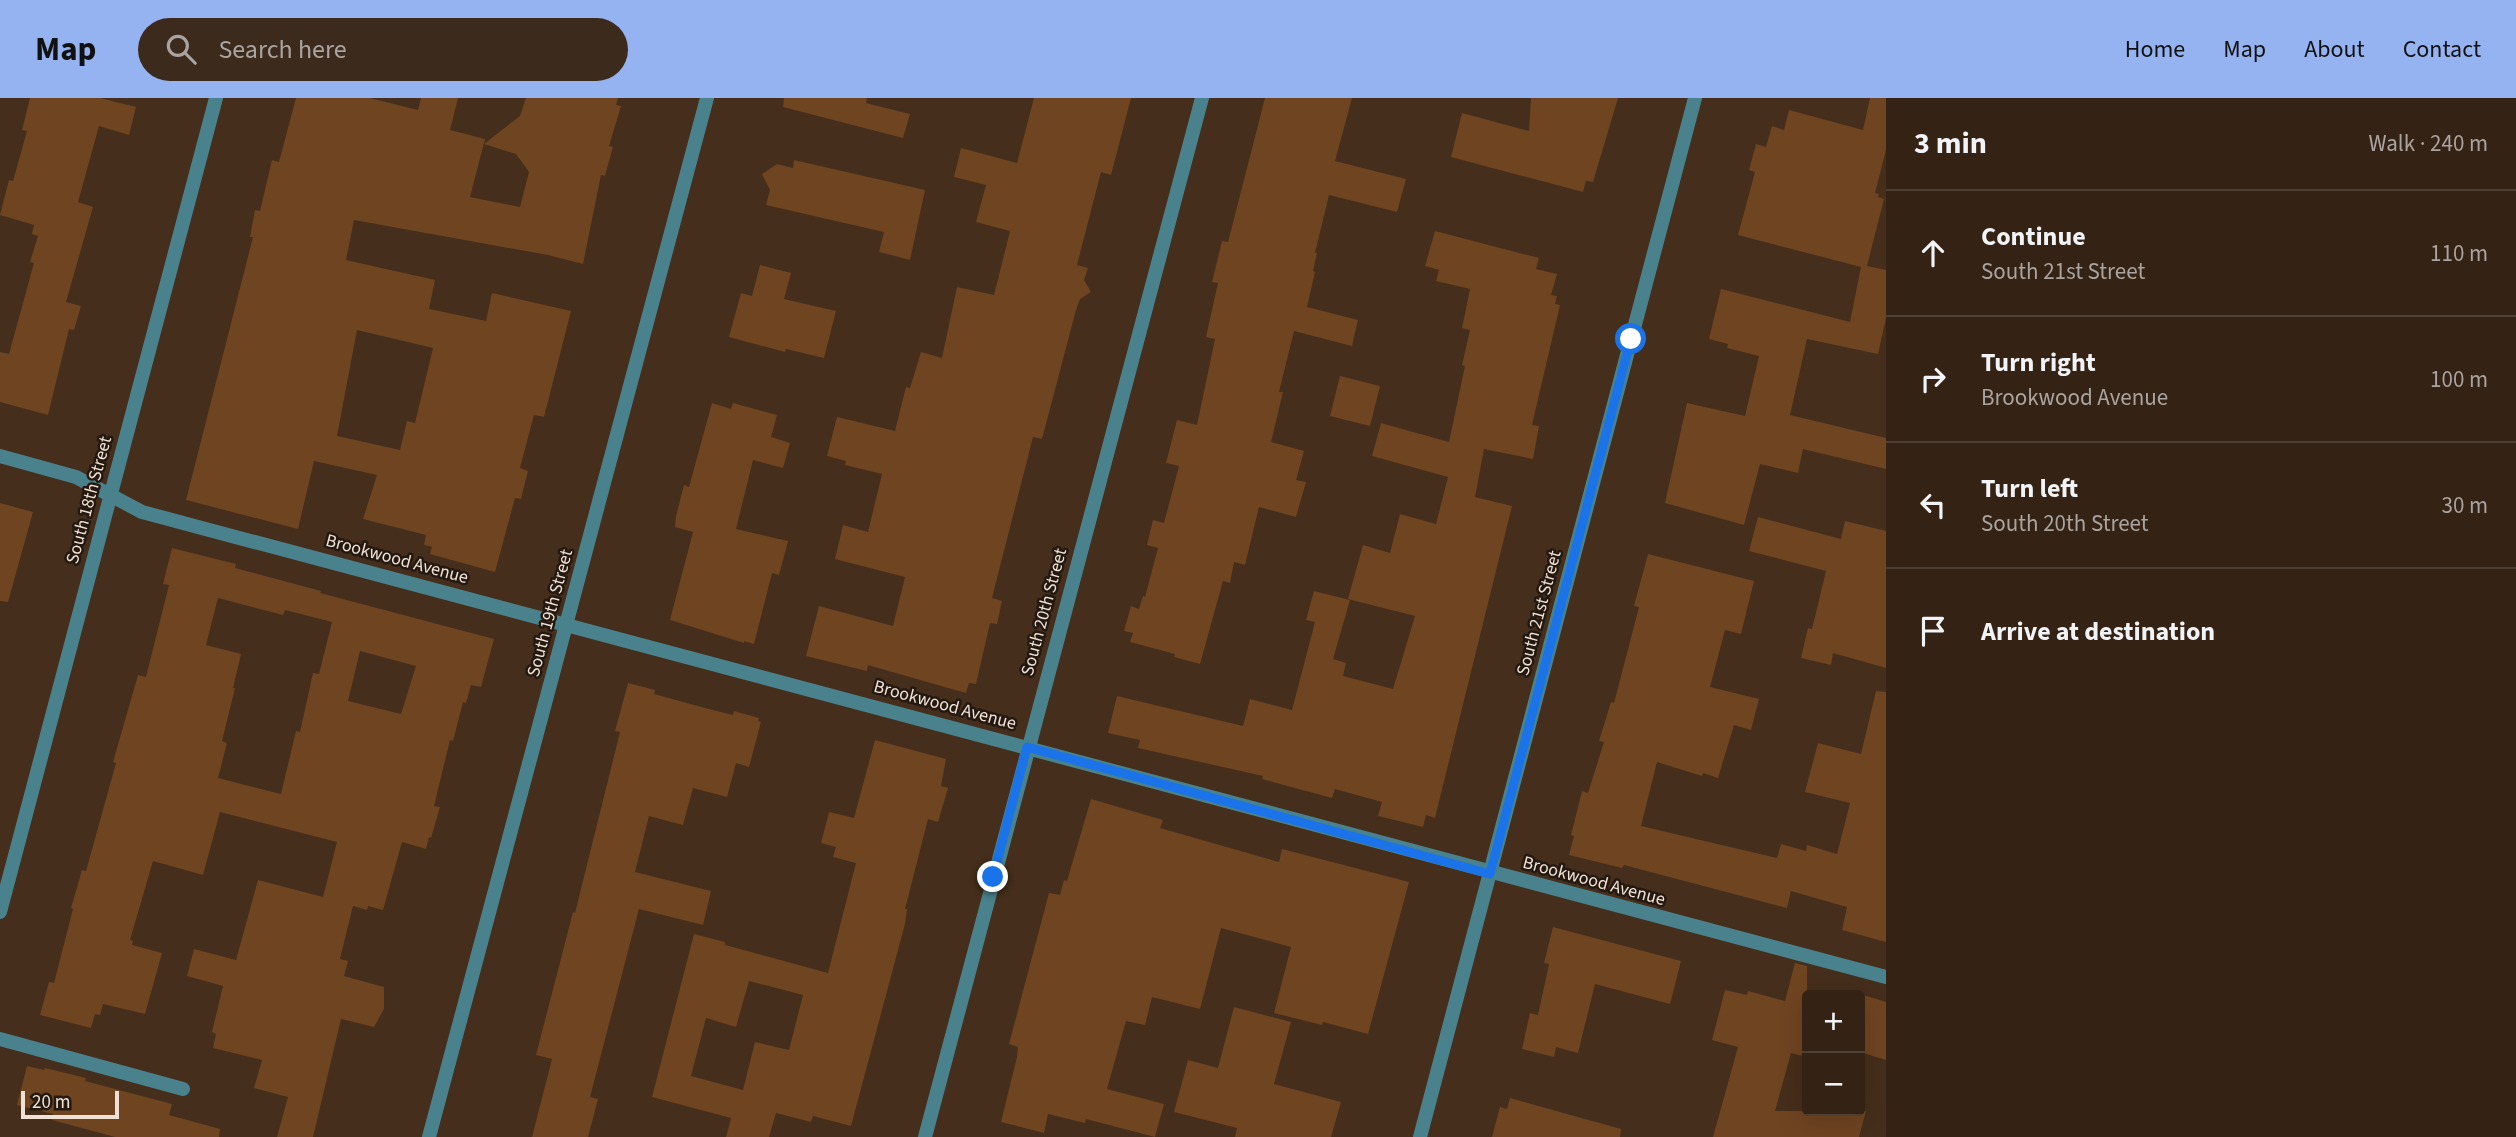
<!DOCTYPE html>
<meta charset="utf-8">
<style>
:root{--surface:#342214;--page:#3c2a1d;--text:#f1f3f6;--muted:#a9a4a0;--line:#4e3f34;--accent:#95b2f1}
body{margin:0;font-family:"Source Sans 3",sans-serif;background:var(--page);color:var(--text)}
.controls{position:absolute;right:21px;bottom:21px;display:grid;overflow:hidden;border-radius:7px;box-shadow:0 7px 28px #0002}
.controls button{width:63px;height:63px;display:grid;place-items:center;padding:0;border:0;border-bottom:2px solid var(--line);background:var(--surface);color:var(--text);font:35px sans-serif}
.scale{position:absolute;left:21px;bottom:18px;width:98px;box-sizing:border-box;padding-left:7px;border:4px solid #f1e1d5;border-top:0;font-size:19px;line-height:24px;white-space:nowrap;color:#f1e1d5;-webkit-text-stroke:5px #241910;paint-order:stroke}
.stop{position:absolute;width:21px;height:21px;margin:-16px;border:5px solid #1a73e8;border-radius:50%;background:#fff}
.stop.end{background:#1a73e8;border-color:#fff;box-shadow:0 2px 7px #0008}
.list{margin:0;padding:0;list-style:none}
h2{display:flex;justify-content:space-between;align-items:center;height:91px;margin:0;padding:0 28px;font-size:30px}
h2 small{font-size:23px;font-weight:400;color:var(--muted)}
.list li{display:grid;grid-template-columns:46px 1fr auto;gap:21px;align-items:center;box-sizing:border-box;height:126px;padding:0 28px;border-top:2px solid var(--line)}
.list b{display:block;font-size:26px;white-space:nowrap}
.list p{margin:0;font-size:23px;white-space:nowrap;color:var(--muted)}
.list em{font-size:23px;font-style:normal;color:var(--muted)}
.icon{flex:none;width:38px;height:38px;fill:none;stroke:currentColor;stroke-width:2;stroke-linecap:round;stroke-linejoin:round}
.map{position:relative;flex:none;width:1886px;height:1039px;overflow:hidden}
header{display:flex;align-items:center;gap:42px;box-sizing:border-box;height:98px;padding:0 35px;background:var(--accent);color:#111}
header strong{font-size:33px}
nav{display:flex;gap:38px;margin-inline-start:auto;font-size:24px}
.search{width:490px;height:63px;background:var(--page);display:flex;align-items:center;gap:18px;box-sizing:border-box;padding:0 24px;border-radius:38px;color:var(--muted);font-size:26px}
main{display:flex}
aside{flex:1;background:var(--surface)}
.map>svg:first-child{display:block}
.building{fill:#6f4421;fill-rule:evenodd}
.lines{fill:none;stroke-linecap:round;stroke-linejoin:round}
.lane{stroke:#49828c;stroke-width:14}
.street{stroke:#49828c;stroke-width:14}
.route{stroke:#1a73e8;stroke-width:9}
.labels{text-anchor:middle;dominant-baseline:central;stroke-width:5;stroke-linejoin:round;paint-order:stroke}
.street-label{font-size:18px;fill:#f1e1d5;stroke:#241910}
</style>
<header>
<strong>Map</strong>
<div class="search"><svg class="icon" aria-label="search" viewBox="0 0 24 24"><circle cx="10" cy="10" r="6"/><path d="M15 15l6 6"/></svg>Search here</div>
<nav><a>Home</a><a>Map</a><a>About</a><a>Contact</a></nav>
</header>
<main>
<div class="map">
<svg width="1886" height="1039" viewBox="0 0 1886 1039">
<rect width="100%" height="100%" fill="#452e1b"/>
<path class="building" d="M30 0H100L136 9 129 37 99 28 78 104 93 109 66 204 81 208 74 232 69 231 48 317 0 304V254L9 256 34 165 30 164 38 138 32 136 34 127 0 117 9 82 13 83 27 33 22 32Z
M296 0H370L418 12 421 0H458L450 32 485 41 470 99 520 109 529 74 516 56 484 46 520 18 526 0H618L616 7 621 8 609 48 613 49 605 78 601 77 583 166 548 157 354 122 346 162 435 182 429 211 486 223 492 195 571 213 544 319 534 317 520 370 528 373 521 401 515 400 495 474 430 456 432 449 424 447 426 437 363 421 377 377 314 363 298 431 186 402 253 139H250L255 112 260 113 272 62 279 64ZM357 232 433 250 415 325 407 323 400 352 337 338Z
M784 0H867L866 5 910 16 903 40 783 9Z
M1034 0H1131L1111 77 1101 74 1077 167 1088 170 1084 182 1091 194 1080 201 1076 212 1042 341 1033 339 992 500 1002 503 997 526 990 525 976 586 969 585 966 595 868 567 867 573 806 558 819 508 893 528 905 479 835 461 843 427 868 434 882 376 845 367 846 363 827 358 837 319 895 333 906 289 910 290 921 254 942 260 957 189 994 197 1010 133 976 124 986 87 954 79 961 50 1017 65Z
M1265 0H1352L1335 63 1406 81 1397 114 1329 97 1315 155H1317L1313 173 1315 174 1307 209 1358 222 1352 248 1294 233 1279 294H1283L1271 344 1304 353 1296 382 1306 384 1296 419 1259 409 1245 467 1234 464 1230 485 1223 483 1200 566 1174 559 1175 556 1130 544 1133 535 1124 533 1131 508 1139 511 1143 498 1145 499 1158 450 1147 447 1153 422 1164 425 1179 368 1166 365 1177 322 1197 327 1215 241 1206 239 1218 185 1212 184 1222 143 1228 144Z
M1531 0H1618L1593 84 1586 83 1583 94 1451 59 1462 15 1529 33Z
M1870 0H1886V52L1875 95 1879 96 1878 99 1884 101 1867 168 1886 172V220L1878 256 1807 241 1790 317 1886 340V371L1803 351 1798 375 1760 366 1744 427 1665 405 1687 305 1745 318 1759 258 1727 250 1728 246 1709 241 1721 191 1850 224 1861 169 1738 137 1755 74 1749 72 1756 46 1766 49 1772 28 1784 32 1789 12 1863 32Z
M794 62 925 92 910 162 879 154 884 134 766 107 770 92 762 76 777 66 793 70Z
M1435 133 1539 160 1536 171 1557 176 1551 197 1557 198 1555 206 1560 207 1532 327 1539 328 1533 361 1484 351 1475 399 1512 408 1435 720 1426 717 1423 729 1378 718 1382 704 1335 691 1332 700 1262 681 1263 678 1138 650 1140 642 1108 635 1117 598 1243 628 1250 601 1292 612 1315 524 1306 522 1314 493 1350 502 1333 561 1346 565 1343 578 1393 591 1415 518 1348 501 1363 447 1390 455 1400 416 1436 426 1448 379 1372 358 1381 325 1449 344 1465 268 1462 267 1470 232 1462 230 1470 191 1436 183 1439 172 1425 168Z
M760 167 791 175 784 201 836 213 824 260 786 251 785 254 729 239 741 195 752 198Z
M1340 278 1380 288 1370 328 1330 318Z
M712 305 731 311 733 305 777 317 771 339 790 345 783 370 753 362 736 431 788 443 779 477 772 475 754 546 744 543V545L670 522 693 434 675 429 676 418 684 387 689 389Z
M0 405 33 414 8 504 0 503Z
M1758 419 1841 441 1845 423 1886 433V570L1833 555 1831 567 1801 560 1808 530 1812 531 1826 473 1749 453Z
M172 450 236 466 235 470 321 493 320 495 494 541 481 589 471 587 466 605 463 604 453 643 450 642 434 708 440 709 431 740 429 739 426 751 402 744 383 812 368 808 367 812 353 808 340 861 348 863 344 878 384 889V911L374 929 341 921 313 1039H277L288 999 254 990 262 962 213 950 216 936 212 934 223 888 187 878 194 851 236 862 258 782 323 799 337 744 220 714 203 777 153 763 130 842 133 843 132 847 162 855 145 916 103 906 100 917 95 916 91 930 40 917 49 884 54 885 73 811 71 810 82 772 86 773 116 665 113 664 138 577 146 579 169 487 163 486ZM218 500 283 517 285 512 332 524 319 576 313 575 300 634 296 633 281 696 218 680 227 645 222 643 235 590H233L241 556 206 547ZM360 553 416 568 401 616 348 603Z
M1648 456 1754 483 1741 536 1725 532 1710 589 1759 601 1751 632 1734 627 1718 680 1703 675 1702 678 1657 664 1641 728 1777 760 1781 746 1806 753 1807 747 1837 756 1850 705 1805 694 1818 645 1861 656 1876 593 1886 594V844L1842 832 1847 809 1791 793 1787 810 1624 767 1622 770 1569 757 1574 738 1571 737 1582 693 1588 695 1604 644 1599 643 1611 604 1614 605 1639 509 1634 508Z
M628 585 655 592 654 596 705 610 733 617 734 613 759 620 758 623 761 624 749 669 736 665 727 699 693 690 683 727 649 718 635 774 711 793 703 827 639 811 590 999 598 1001 588 1039H532L552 961 536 957 573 814 575 815 620 634 615 633Z
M875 642 946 661 941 688 948 690 938 724 928 721 905 811H907L905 826 851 1028 813 1018 811 1024 776 1015 769 1039H726L731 1020 652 999 694 836 725 844V847L828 875 856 765 833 759 836 749 821 745 829 714 854 720ZM749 883 803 897 789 952 755 944 743 992 691 978 706 920 736 929Z
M1091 701 1163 722 1160 730 1279 764 1282 751 1409 784 1368 936 1323 924 1322 927 1274 915 1291 849 1221 830 1200 911 1152 899 1145 927 1126 923 1107 991 1164 1006 1155 1039 1086 1021 1085 1025 1048 1016 1044 1035 1001 1024 1017 959 1018 949 1009 946 1049 795 1060 797 1064 782 1067 783Z
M1553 829 1681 863 1670 906 1595 886 1578 955 1556 949 1554 959 1522 951 1530 915 1538 917 1549 866 1544 865Z
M1795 865 1807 868V959L1791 955 1775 1013H1866L1859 1039H1713L1738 949 1712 942 1725 892 1747 897 1748 893 1785 903Z
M1860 896 1886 904V962L1860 954Z
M1234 909 1291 924 1274 986 1341 1004 1331 1039H1235L1237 1030 1174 1014 1188 962 1218 970Z
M27 968 44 972 45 970 86 980 85 983 172 1006 169 1017 220 1031 219 1039H115L52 1022 53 1016 17 1007Z
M1510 1000 1621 1031 1620 1039H1492L1500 1009 1507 1011Z"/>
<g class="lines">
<path class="lane" d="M110 397 142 414C724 568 1304 728 1886 879
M0 941 183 991"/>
<path class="street" d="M0 358 76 379 110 397
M0 814 216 0
M429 1039 707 0
M925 1039 1202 0
M1420 1039 1695 0"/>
</g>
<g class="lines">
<path class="route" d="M993 779 1027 649 1490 776 1631 241"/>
</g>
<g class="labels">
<g class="street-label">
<text transform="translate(89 402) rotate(-75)">South 18th Street</text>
<text transform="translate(397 461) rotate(15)">Brookwood Avenue</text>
<text transform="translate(1044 514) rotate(-75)">South 20th Street</text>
<text transform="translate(550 515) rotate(-75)">South 19th Street</text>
<text transform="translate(1539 515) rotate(-75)">South 21st Street</text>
<text transform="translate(945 607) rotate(15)">Brookwood Avenue</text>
<text transform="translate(1594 783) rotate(15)">Brookwood Avenue</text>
</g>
</g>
</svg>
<div class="controls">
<button>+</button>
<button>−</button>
</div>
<div class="scale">20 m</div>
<div class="stop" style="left:1631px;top:241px"></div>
<div class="stop end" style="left:993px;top:779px"></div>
</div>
<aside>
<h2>3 min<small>Walk · 240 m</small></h2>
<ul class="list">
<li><svg class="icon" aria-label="ahead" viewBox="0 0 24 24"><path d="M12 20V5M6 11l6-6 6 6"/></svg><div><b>Continue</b><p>South 21st Street</p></div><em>110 m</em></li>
<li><svg class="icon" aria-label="right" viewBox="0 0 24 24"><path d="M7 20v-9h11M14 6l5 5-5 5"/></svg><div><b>Turn right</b><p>Brookwood Avenue</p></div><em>100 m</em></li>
<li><svg class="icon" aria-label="left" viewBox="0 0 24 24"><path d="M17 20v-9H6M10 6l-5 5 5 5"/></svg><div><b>Turn left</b><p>South 20th Street</p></div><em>30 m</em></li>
<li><svg class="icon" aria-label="arrive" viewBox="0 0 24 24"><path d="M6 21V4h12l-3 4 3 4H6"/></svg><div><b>Arrive at destination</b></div></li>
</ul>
</aside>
</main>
